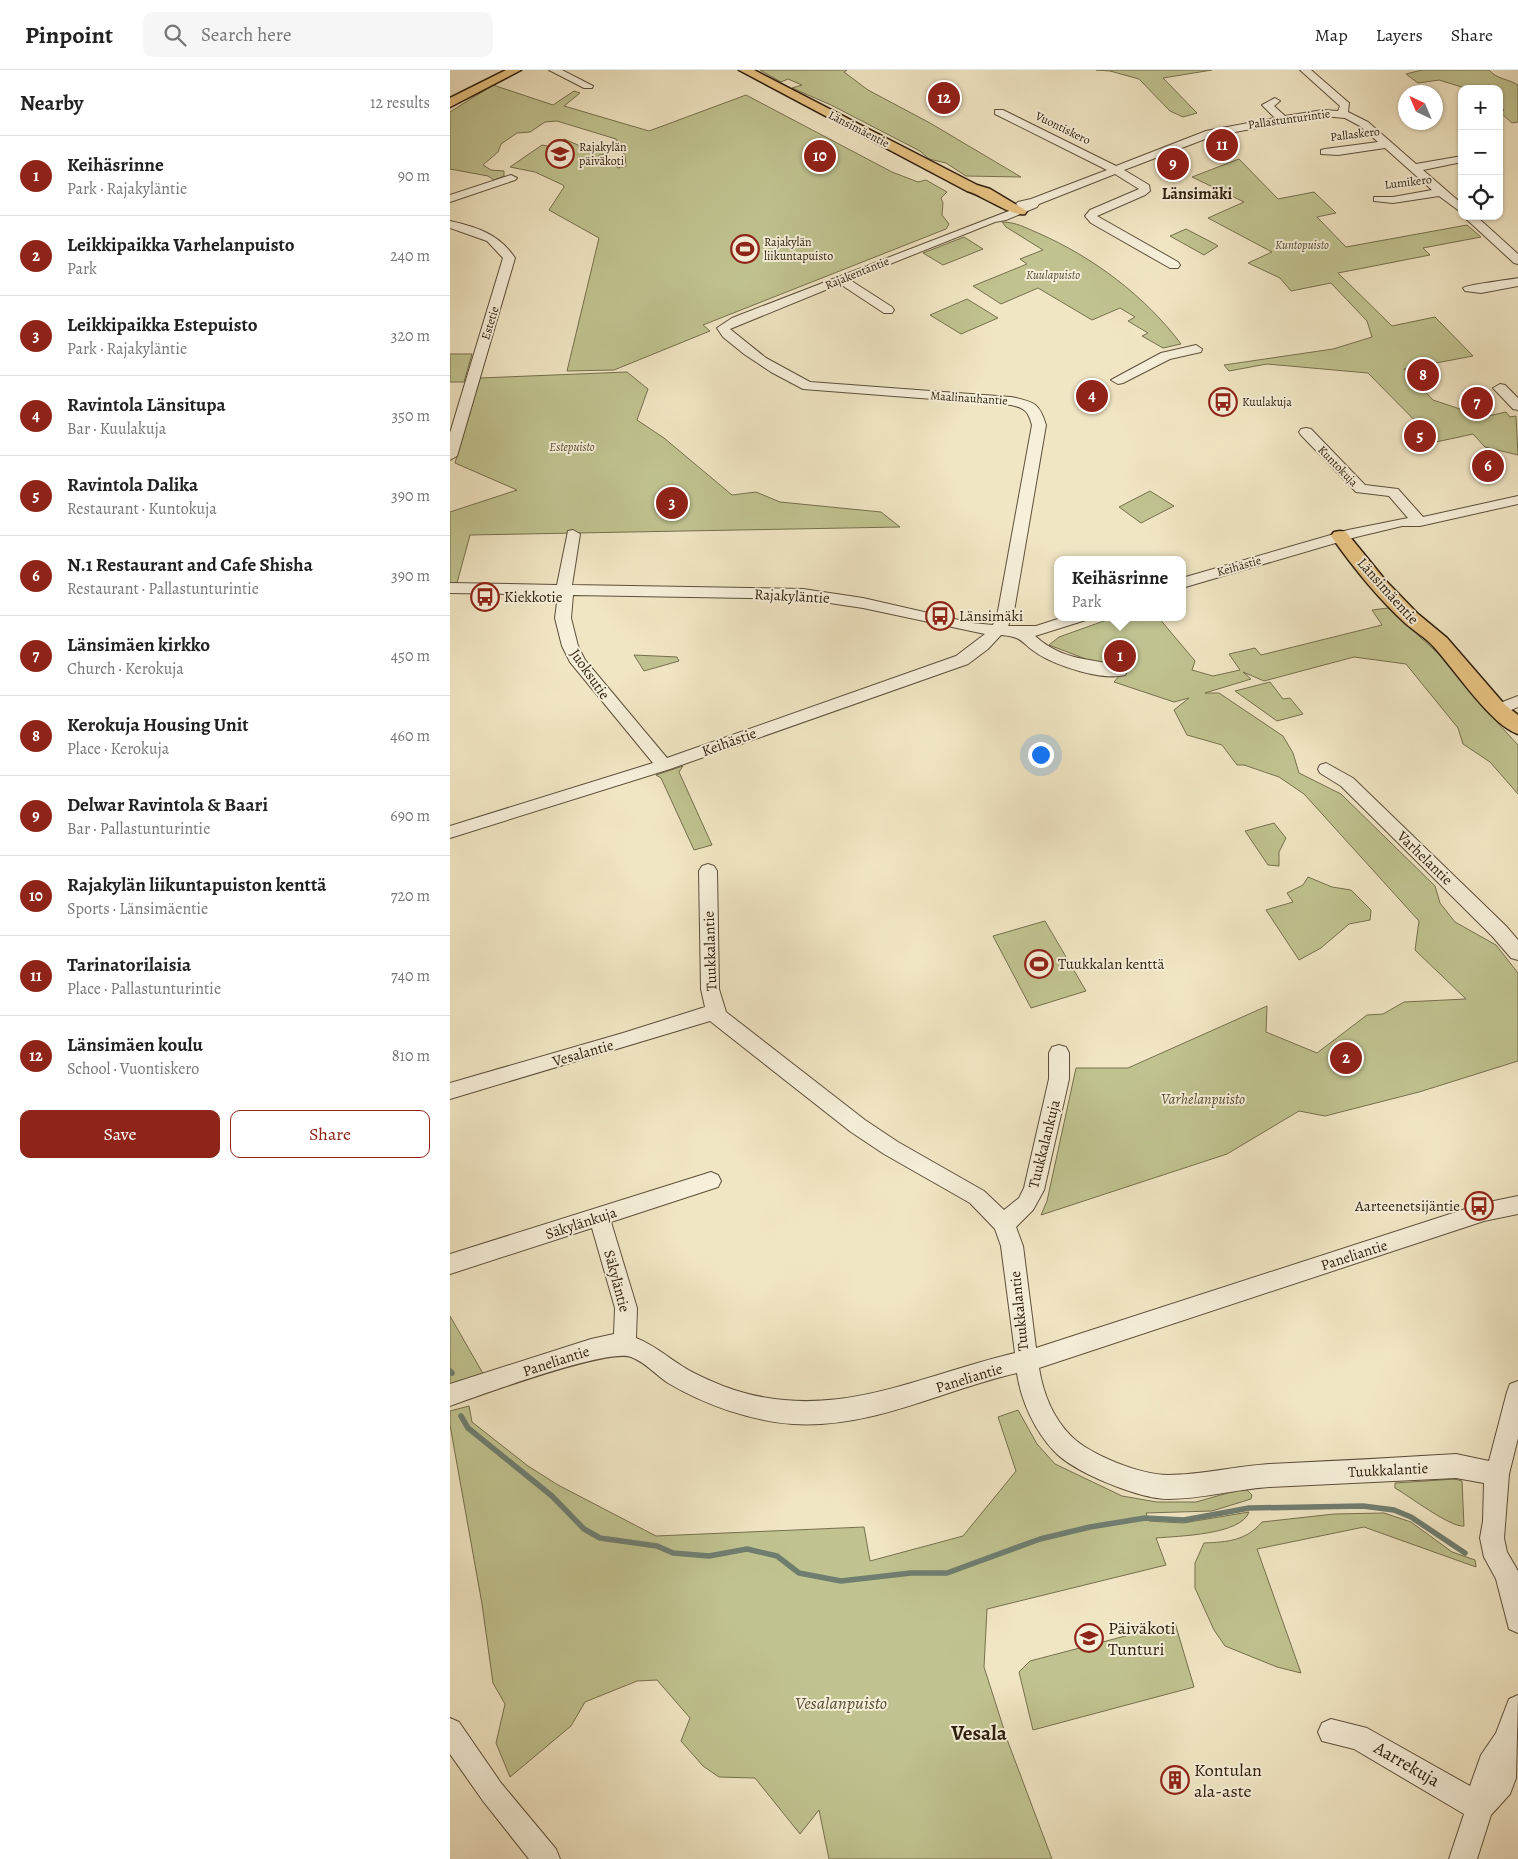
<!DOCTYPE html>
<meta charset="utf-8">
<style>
:root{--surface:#fff;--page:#f6f6f6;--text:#222;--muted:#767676;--line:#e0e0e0;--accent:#8f2418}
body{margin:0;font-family:Alegreya,serif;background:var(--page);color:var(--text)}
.controls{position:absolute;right:15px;top:15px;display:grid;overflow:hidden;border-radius:10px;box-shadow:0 1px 4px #0004}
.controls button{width:45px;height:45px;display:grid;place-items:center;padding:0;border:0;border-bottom:1px solid var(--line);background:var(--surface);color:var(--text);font:25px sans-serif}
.compass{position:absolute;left:948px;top:15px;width:45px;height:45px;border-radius:50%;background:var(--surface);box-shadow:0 1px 4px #0004;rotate:316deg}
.you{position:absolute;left:590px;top:684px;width:18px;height:18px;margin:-12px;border:4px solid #fff;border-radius:50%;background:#1a73e8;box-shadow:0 0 0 8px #1a73e833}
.badge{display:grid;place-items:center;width:32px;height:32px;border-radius:50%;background:var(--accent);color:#fff;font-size:16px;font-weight:700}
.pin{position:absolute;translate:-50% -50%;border:2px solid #fff;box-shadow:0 1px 5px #0006}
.popup{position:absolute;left:604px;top:486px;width:132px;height:65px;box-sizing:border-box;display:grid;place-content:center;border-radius:10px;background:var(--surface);filter:drop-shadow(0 1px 4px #0005);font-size:16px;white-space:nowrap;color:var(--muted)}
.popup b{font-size:19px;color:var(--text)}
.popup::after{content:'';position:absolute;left:50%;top:100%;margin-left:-10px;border:10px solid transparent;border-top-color:var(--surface)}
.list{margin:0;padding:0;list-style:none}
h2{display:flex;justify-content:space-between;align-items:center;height:65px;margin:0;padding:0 20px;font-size:21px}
h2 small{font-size:16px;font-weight:400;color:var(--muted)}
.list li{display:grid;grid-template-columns:32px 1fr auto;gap:15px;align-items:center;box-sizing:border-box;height:80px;padding:0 20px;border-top:1px solid var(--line)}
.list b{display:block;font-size:19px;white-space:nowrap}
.list p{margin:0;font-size:16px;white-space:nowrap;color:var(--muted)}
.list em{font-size:16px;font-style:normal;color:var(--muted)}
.actions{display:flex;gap:10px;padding:15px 20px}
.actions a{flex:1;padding:11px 0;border:1px solid var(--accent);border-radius:10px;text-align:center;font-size:18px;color:var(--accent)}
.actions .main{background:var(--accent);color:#fff}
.icon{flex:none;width:28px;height:28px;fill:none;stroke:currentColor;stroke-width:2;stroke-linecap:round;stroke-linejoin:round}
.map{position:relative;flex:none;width:1068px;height:1789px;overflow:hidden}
header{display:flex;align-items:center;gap:30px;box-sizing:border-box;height:70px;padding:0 25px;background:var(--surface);border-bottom:1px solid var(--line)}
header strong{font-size:24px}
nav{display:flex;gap:28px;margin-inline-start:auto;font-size:18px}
.search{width:350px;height:45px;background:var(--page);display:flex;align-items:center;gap:12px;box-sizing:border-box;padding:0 18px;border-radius:10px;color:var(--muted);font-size:19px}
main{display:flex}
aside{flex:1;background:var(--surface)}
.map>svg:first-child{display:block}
.green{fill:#c0c390;stroke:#76704e}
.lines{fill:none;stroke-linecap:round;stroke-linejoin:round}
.stream{stroke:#6f7e71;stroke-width:5.5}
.minor-casing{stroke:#5d4f3a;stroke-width:2}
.major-casing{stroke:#2c1d0c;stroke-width:3}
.minor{fill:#f6efd9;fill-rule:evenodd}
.major{fill:#e8c382;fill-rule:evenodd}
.labels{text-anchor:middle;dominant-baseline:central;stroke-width:4;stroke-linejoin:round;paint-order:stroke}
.far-street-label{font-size:12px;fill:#2c1d0c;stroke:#f6efd9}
.far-poi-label{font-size:12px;fill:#2c1d0c;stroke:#f6efd9;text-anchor:start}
.far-park-label{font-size:12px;font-style:italic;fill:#584f34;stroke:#f6efd9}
.street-label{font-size:15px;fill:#2c1d0c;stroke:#f6efd9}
.poi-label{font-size:15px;fill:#2c1d0c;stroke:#f6efd9;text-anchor:start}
.park-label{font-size:15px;font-style:italic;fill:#584f34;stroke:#f6efd9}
.far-district-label{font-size:16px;font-weight:bold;fill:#2c1d0c;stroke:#f6efd9}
.near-poi-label{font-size:18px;fill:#2c1d0c;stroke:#f6efd9;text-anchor:start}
.near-park-label{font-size:18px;font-style:italic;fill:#584f34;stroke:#f6efd9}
.near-street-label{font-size:18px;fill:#2c1d0c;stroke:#f6efd9}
.near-quarter-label{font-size:21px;font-weight:bold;fill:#2c1d0c;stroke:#f6efd9}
</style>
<header>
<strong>Pinpoint</strong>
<div class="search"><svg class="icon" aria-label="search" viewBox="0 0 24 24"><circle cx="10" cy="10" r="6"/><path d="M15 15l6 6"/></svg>Search here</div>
<nav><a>Map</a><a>Layers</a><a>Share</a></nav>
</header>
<main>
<aside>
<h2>Nearby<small>12 results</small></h2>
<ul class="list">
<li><span class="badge">1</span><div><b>Keihäsrinne</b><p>Park · Rajakyläntie</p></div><em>90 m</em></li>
<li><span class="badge">2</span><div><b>Leikkipaikka Varhelanpuisto</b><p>Park</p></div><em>240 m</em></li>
<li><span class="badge">3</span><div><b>Leikkipaikka Estepuisto</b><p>Park · Rajakyläntie</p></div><em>320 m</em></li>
<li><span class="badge">4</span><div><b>Ravintola Länsitupa</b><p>Bar · Kuulakuja</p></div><em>350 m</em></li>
<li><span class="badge">5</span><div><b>Ravintola Dalika</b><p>Restaurant · Kuntokuja</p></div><em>390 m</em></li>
<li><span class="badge">6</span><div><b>N.1 Restaurant and Cafe Shisha</b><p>Restaurant · Pallastunturintie</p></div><em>390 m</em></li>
<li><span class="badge">7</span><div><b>Länsimäen kirkko</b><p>Church · Kerokuja</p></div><em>450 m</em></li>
<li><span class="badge">8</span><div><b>Kerokuja Housing Unit</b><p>Place · Kerokuja</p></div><em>460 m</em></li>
<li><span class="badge">9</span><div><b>Delwar Ravintola &amp; Baari</b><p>Bar · Pallastunturintie</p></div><em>690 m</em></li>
<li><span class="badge">10</span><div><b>Rajakylän liikuntapuiston kenttä</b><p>Sports · Länsimäentie</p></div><em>720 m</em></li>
<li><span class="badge">11</span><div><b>Tarinatorilaisia</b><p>Place · Pallastunturintie</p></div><em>740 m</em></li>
<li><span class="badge">12</span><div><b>Länsimäen koulu</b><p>School · Vuontiskero</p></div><em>810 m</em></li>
</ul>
<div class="actions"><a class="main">Save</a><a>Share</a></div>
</aside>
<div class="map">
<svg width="1068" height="1789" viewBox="0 0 1068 1789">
<rect width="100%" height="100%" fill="#f1e6c4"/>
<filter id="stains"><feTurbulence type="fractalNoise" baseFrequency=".004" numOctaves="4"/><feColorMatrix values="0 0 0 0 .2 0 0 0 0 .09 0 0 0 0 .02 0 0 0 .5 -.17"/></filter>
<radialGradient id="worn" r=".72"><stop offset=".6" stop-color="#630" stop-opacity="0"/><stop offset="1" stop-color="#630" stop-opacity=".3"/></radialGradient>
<path class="green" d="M310 0H397L394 2 418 20 480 53 571 107 516 106 496 93 479 89 470 81 381 35 342 18 352 15 338 9 331 12Z
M646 0H762L713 8 747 43 733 47 720 41 689 9 660 1Z
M972 0H1039C1046 9 1059 9 1068 15V52L1062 53 1051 43 1054 40 1049 36V19H1018L989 10 968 13 956 4Z
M43 15 103 35 124 21 130 23 114 36 199 61 296 25 442 102 468 112 476 110 497 122 491 128 493 133 492 145 499 154 496 159 253 255 260 261 164 300 117 301 149 168 99 140 114 117 113 115 85 102 60 97 92 75 103 77 114 69 142 81 157 80 159 84 149 85 151 88 157 87 159 90 153 91 154 94 164 92 168 98 176 96 175 86 166 69 107 51 95 52 80 62 67 63 51 74 48 82 33 95 41 100 54 101V106L44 110 38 106 0 99V42Z
M789 89 828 129 864 122 886 143 867 147 896 177 1017 155 1031 167 973 178 980 185 888 203 942 256 985 247 1023 286 954 299 983 330 1034 347 1056 342 1060 347 1066 346 1068 385 1035 377 1023 364 986 372 918 303 817 294 779 301 774 295 883 279 922 267 917 251 881 213 841 221 830 208 798 193 822 182 758 148 794 132 742 107Z
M552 152C566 152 576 158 588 163 643 187 695 226 731 274L713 278 692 266 698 263 678 251 685 247 670 238 642 250 588 218 551 234 523 216 577 194 570 189 593 180 556 157Z
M736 159 765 174 768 176 754 185 720 166Z
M514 167 533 179 493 195 473 183Z
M517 229 548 248 511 264 480 245Z
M0 284H22L14 312H0Z
M177 302 198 319 187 350 214 368 282 425 306 422 330 432 431 442 450 457 20 465 7 513H0V442L67 420 5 393 30 308Z
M700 421 724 436 691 453 669 437Z
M938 538 991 586 1028 624 1045 650 1068 675V724L1040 692 1013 674 1008 658 956 594 904 587 814 611 793 602 801 609 755 623H769L833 666 843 683 849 703 891 724 985 816 990 833 1005 852 1046 875 1068 903V991L969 1022 875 1046 849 1041 777 1084 591 1145 597 1131 626 998H678L817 936 816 962 867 983 917 945 933 944 954 932 1016 929 965 880 969 851 854 724 829 707 794 695H787L772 675 737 665 724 640 739 628 724 632 664 612 677 597 649 594 599 575 609 567 665 547H708L745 591 742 600 763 606 790 600 779 584 805 578 811 585 932 555 922 540Z
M184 585 227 587 229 591 194 601Z
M820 612 833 629 840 628 853 644 827 651 785 621Z
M233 696 229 702 262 775 244 780 211 708 206 705Z
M824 753 836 768 829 782V796L818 795 795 761Z
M858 807 882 817 901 820 921 840 920 850 899 854 871 878 849 890 816 840 843 832 837 823 853 815Z
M595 851 636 921 581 938 543 866Z
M0 1246 35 1307 0 1317Z
M19 1336 22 1352 78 1396 108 1415 206 1466 414 1457 420 1491 513 1466 566 1401 548 1347 568 1340 587 1374 605 1394 672 1426 707 1432H746L792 1419 797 1420 802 1425 801 1429 762 1441 696 1443 699 1451 733 1453 799 1442C791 1465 728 1466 706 1468L716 1495 537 1539 534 1597 558 1672 602 1789H379L369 1740 350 1764 305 1708 269 1707 253 1696 231 1671 240 1648 207 1610 187 1611 135 1632 121 1656 60 1707 46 1673 55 1634 43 1613 32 1534 0 1355V1341Z
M1005 1409 1012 1411 1014 1456C1001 1458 959 1426 945 1418V1413Z
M934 1443 961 1452 1002 1482 1025 1490 1026 1497 914 1457 807 1479 851 1603 827 1597 775 1576 764 1560 745 1518V1493L754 1473C777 1472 796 1471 812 1452L884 1444Z
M725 1553 744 1617 583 1660 569 1602 580 1591Z"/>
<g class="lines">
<path class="stream" d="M0 1301 2 1303
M11 1346 18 1358 102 1426 134 1459 150 1468 207 1476 223 1483 259 1486 297 1479 327 1486 349 1503 391 1511 461 1503H497L590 1469 640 1457 695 1448 734 1450 799 1438 913 1436 944 1440 961 1447 1015 1483"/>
<defs>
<path id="minor" d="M99 0H112L143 16 142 18H134Z
M850 0H861L899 33 898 42 918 52 966 94 1012 86V92L973 100 1012 134V143L989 126 943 133 924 131V127H943L982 120 935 78 888 85 871 84V80L875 79 928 72 910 56 895 48 873 46 763 66 674 100 699 115 700 121 695 125 647 146 728 192 730 195 728 198H720L641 153 635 146 640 140 689 119 665 104 589 134 587 137 556 150 545 152 400 210 442 237 444 240 442 243H434L390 214 280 259 316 288 360 312 561 327C583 332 589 332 596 355L564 541 558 556H586L614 547H639L636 550 585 566C614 592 641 588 675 597L677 601 675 605C652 611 607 596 588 584 570 573 575 567 551 565L538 579 518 594 220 699 0 768V756L203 693 120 592 112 576 105 548 108 525 0 523V513L107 515 118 461 123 460 130 464 122 515 353 519 413 528 522 553 543 555 548 541 582 355C578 341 575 338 561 335L353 319 321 302 294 284 273 267 267 258 282 248 569 137 566 134 568 132 581 129 657 100 545 44V40H553L666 96 756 61 825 48 812 35 825 28 830 31 824 36 835 46 873 40 888 41 890 36ZM123 525 353 529 413 538 535 564 506 586 217 688 135 590 128 576 121 548Z
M61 105 67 108 65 110 0 132V125Z
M1013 146H1026L1068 184V194L1064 193Z
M0 151C27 157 49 164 65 188L7 386 0 390V363L53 188 37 171 0 158Z
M1068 208V216L1031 223 1015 221 1013 218C1015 215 1059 210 1068 208Z
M746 275 752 279 751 282 720 289 673 313 668 314 661 310 711 283Z
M1050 314 1055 315 1068 328V340L1063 339 1043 318Z
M856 358 861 359 915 415 948 419 973 447 1068 426V434L970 456H952L906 467 732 518V508L898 460 958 448 939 426 906 422 851 365 849 362 851 359Z
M1068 626V637L1048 646 1042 644 1040 640 1042 636Z
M876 693 903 708 1056 856 1068 870V890L1061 888 1042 866 891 716 870 703 868 699 870 695Z
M258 794 264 796 267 801 269 919 276 942 415 1050 448 1072 534 1121 554 1140 569 1128 574 1118 599 1009V983L602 977 609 975 616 977 619 983V1009L594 1120 583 1140 566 1157 573 1176 586 1278 1034 1133 1068 1126V1144L1034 1151 589 1298C593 1323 603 1348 621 1366 640 1385 691 1405 718 1405 752 1405 786 1396 820 1394 882 1391 944 1388 1006 1384L1039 1391 1057 1322 1060 1314 1068 1311V1368L1059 1404 1054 1468 1057 1482 1068 1501V1563L1059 1559 1046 1509 1034 1487 1030 1468 1033 1451 1034 1413 1006 1408C944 1411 882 1414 820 1417 786 1419 752 1429 718 1429 689 1429 623 1402 604 1381 585 1361 571 1331 567 1303 492 1320 422 1359 343 1354 301 1351 255 1335 218 1313 206 1305 195 1292 181 1287 157 1278 31 1325 0 1336V1314L141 1269 164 1264 165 1238 142 1158 0 1204V1184L261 1102 268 1105 271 1111 268 1117 161 1152 187 1238 186 1268C204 1275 216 1286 232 1296 244 1304 259 1310 273 1316 379 1356 463 1307 565 1283L551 1176 545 1159 520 1133 434 1084 401 1062 260 951 0 1029V1013L173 963 255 937 251 919 249 801 252 796Z
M1068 1625 1066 1708 1060 1724 1041 1745 1027 1789H999L1014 1744 904 1679 872 1671 868 1662 872 1653 881 1649 917 1658 1020 1716 1031 1685 1046 1663 1059 1629Z
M0 1648 9 1652 51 1713 106 1779 110 1789H79L33 1731 0 1684Z"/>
<path id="major" d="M56 0H71L0 37V28Z
M289 0H304L527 115 540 119 577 141 575 144C562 147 532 125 517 121Z
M890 461 896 462 936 511 968 544 997 568 1055 635 1068 645V664C1042 656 1004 599 984 577 976 568 964 561 955 553 928 528 902 496 881 466L884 462Z"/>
</defs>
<use href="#minor" class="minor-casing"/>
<use href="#major" class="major-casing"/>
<use href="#minor" class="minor"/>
<use href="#major" class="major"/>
</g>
<defs>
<symbol id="school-ring" viewBox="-11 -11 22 22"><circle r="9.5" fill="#f6efd9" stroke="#8f2418" stroke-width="1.5"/><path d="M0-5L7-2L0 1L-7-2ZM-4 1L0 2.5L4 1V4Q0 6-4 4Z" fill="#8f2418"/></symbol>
<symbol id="stadium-ring" viewBox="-11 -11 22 22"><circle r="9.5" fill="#f6efd9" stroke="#8f2418" stroke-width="1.5"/><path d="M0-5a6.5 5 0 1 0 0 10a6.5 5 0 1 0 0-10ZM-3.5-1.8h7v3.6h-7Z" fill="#8f2418"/></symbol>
<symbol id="bus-ring" viewBox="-11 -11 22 22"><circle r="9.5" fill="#f6efd9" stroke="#8f2418" stroke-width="1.5"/><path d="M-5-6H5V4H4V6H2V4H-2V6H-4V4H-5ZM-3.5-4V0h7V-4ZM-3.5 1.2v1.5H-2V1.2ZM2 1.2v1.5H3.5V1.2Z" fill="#8f2418"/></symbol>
<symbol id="building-ring" viewBox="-11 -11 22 22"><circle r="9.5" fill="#f6efd9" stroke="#8f2418" stroke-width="1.5"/><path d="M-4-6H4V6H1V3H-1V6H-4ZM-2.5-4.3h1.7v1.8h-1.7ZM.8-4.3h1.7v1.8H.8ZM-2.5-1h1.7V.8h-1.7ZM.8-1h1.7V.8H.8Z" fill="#8f2418"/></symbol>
</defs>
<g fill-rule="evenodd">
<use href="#school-ring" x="94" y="68" width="32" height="32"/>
<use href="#stadium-ring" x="279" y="163" width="32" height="32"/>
<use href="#bus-ring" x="757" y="316" width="32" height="32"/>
<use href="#bus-ring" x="19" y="511" width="32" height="32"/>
<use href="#bus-ring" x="474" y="530" width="32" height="32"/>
<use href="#stadium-ring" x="573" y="878" width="32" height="32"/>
<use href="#bus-ring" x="1013" y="1120" width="32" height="32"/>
<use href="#school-ring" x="623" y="1552" width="32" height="32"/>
<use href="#building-ring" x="709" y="1694" width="32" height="32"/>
</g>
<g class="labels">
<g class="far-street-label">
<text transform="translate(839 49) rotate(-8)">Pallastunturintie</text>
<text transform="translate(613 58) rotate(26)">Vuontiskero</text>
<text transform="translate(409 59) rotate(27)">Länsimäentie</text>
<text transform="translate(905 64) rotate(-7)">Pallaskero</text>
<text transform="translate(958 112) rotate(-7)">Lumikero</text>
<text transform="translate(407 203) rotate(-22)">Rajakentäntie</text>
<text transform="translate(40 253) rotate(-73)">Estetie</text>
<text transform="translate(519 328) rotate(4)">Maalinauhantie</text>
<text transform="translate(888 396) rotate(46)">Kuntokuja</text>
<text transform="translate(789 496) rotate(-16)">Keihästie</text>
</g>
<g class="far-poi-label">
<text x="129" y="77">Rajakylän<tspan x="129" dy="14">päiväkoti</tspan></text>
<text x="314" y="172">Rajakylän<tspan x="314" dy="14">liikuntapuisto</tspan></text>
<text x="792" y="332">Kuulakuja</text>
</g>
<g class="far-park-label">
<text x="852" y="175">Kuntopuisto</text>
<text x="603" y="205">Kuulapuisto</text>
<text x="122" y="377">Estepuisto</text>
</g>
<g class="street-label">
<text transform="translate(938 521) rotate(48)">Länsimäentie</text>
<text transform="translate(342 526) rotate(3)">Rajakyläntie</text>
<text transform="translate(140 604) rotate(55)">Juoksutie</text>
<text transform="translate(279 672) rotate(-20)">Keihästie</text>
<text transform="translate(975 788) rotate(44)">Varhelantie</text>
<text transform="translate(260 881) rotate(-92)">Tuukkalantie</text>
<text transform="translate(133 983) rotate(-16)">Vesalantie</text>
<text transform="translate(594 1074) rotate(-76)">Tuukkalankuja</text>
<text transform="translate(131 1153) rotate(-18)">Säkylänkuja</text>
<text transform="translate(904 1185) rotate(-18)">Paneliantie</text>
<text transform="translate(167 1211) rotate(75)">Säkyläntie</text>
<text transform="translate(569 1241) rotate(-96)">Tuukkalantie</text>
<text transform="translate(106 1291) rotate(-18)">Paneliantie</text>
<text transform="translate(519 1308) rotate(-17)">Paneliantie</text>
<text transform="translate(938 1400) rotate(-3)">Tuukkalantie</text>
</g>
<g class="poi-label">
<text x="54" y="527">Kiekkotie</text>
<text x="509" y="546">Länsimäki</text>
<text x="608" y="894">Tuukkalan kenttä</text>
<text x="1010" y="1136" text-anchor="end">Aarteenetsijäntie</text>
</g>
<g class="park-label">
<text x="753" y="1029">Varhelanpuisto</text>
</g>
<g class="far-district-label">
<text x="747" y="124">Länsimäki</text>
</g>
<g class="near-poi-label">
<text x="658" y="1558">Päiväkoti<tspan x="658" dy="21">Tunturi</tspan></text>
<text x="744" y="1700">Kontulan<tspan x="744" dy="21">ala-aste</tspan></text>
</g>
<g class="near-park-label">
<text x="391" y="1633">Vesalanpuisto</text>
</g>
<g class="near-street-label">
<text transform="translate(957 1694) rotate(30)">Aarrekuja</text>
</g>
<g class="near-quarter-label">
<text x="529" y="1663">Vesala</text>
</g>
</g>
<rect width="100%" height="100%" filter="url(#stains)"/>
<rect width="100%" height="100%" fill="url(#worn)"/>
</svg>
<div class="controls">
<button>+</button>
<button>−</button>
<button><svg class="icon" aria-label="locate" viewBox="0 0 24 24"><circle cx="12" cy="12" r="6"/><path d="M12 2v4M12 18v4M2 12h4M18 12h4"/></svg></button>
</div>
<svg class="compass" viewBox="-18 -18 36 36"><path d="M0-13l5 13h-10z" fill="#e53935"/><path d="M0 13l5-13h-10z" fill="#767676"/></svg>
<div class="you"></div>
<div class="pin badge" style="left:670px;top:586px">1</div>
<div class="popup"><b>Keihäsrinne</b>Park</div>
<div class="pin badge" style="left:896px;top:988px">2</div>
<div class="pin badge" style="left:222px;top:433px">3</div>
<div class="pin badge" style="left:642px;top:326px">4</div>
<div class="pin badge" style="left:970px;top:366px">5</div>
<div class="pin badge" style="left:1038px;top:396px">6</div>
<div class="pin badge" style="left:1027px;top:333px">7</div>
<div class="pin badge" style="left:973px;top:305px">8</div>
<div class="pin badge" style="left:723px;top:94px">9</div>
<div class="pin badge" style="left:370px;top:86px">10</div>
<div class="pin badge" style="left:772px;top:75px">11</div>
<div class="pin badge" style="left:494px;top:28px">12</div>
</div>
</main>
